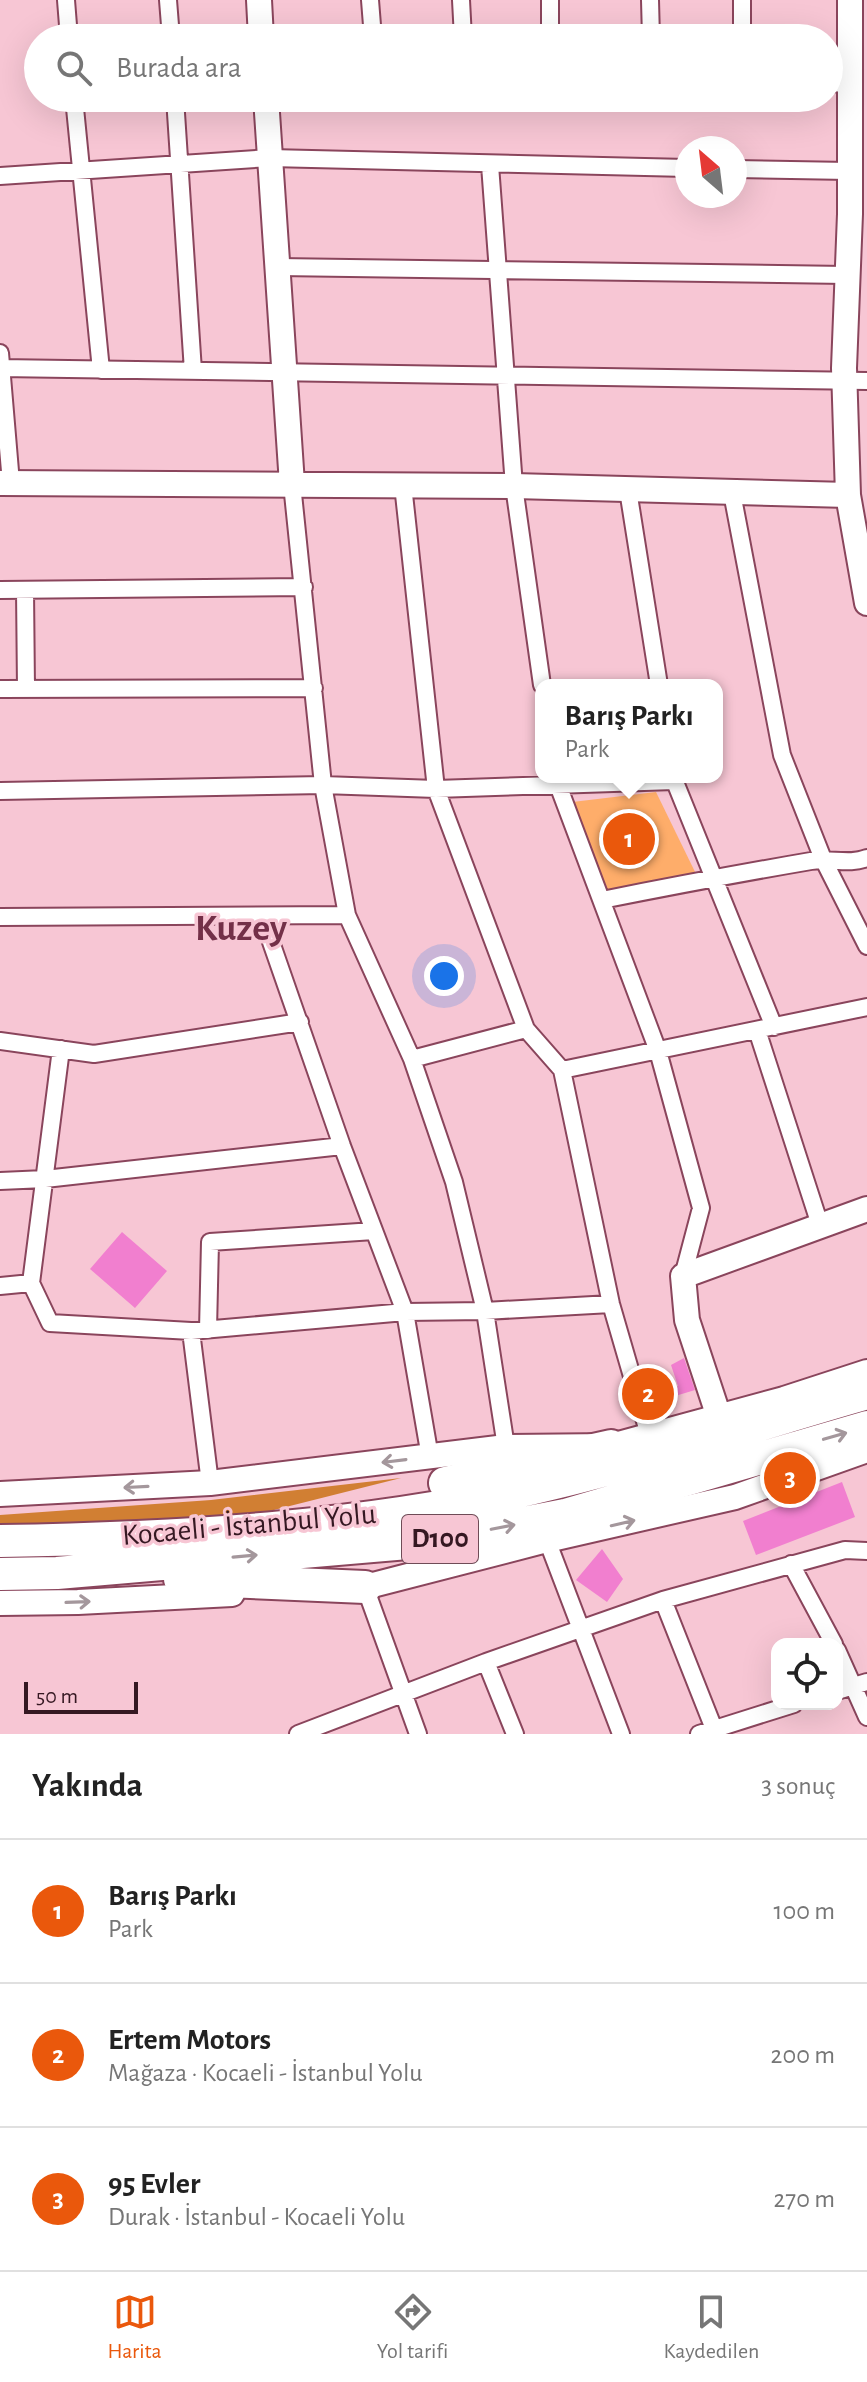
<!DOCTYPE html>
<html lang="tr">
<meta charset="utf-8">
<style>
:root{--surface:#fff;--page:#f6f6f6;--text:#222;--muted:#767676;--line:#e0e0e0;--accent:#ea580c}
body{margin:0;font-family:"Alegreya Sans",sans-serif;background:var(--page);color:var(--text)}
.controls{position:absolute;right:24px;bottom:24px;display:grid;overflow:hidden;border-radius:16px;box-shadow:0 8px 32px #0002}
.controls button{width:72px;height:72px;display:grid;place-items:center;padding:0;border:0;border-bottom:2px solid var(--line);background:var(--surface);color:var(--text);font:40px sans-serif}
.compass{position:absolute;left:675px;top:136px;width:72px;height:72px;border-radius:50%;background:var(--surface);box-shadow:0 8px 32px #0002;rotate:332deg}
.scale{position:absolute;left:24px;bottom:20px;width:114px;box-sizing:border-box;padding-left:8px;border:4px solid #351822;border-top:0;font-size:22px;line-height:28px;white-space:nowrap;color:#351822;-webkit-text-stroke:6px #f7c6d4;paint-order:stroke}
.you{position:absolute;left:444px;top:976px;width:28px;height:28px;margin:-20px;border:6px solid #fff;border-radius:50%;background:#1a73e8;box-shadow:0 0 0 12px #1a73e833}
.badge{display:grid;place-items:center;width:52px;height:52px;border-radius:50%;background:var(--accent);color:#fff;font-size:26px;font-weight:700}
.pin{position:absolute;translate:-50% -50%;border:4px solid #fff;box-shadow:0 2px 8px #0006}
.popup{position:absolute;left:535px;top:679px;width:188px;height:104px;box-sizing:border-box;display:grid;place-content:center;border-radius:16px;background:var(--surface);filter:drop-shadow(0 2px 6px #0005);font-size:26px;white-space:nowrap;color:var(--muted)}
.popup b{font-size:30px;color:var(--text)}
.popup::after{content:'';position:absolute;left:50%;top:100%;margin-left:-16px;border:16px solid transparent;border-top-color:var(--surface)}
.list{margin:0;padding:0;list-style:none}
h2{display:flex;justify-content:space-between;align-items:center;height:104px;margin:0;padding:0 32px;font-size:34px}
h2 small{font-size:26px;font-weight:400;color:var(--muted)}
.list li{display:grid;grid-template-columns:52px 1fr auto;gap:24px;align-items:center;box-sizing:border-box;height:144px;padding:0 32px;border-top:2px solid var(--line)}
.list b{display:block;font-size:30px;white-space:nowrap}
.list p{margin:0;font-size:26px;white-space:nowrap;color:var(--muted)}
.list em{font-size:26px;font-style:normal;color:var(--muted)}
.icon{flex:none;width:44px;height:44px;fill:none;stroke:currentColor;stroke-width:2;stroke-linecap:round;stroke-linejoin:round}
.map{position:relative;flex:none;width:867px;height:1734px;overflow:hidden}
.search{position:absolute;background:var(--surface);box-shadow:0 8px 32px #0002;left:24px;right:24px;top:24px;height:88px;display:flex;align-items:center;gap:20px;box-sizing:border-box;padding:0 28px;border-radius:44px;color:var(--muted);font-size:30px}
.sheet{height:536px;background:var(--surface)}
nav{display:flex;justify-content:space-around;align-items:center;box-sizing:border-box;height:112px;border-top:2px solid var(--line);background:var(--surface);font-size:22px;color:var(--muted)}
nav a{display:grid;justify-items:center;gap:4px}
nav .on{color:var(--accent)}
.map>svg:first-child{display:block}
.green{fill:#fead6a}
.forest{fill:#d17f33}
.building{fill:#f17fcf}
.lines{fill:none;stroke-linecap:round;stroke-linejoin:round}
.street-casing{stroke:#8a455c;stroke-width:20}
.secondary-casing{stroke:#8a455c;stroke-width:28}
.highway-casing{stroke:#8a455c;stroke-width:36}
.street{stroke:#fff;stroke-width:16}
.secondary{stroke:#fff;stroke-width:24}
.highway{stroke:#fff;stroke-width:32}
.oneway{stroke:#a4979c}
.labels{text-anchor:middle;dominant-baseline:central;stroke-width:7;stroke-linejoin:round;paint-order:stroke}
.shield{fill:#f7c6d4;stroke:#6f4c57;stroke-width:2}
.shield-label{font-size:28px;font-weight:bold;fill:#351822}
.street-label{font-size:30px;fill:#351822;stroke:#f7c6d4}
.district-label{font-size:38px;font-weight:bold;fill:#733048;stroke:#f7c6d4}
</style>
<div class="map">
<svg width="867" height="1734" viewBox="0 0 867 1734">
<rect width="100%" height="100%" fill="#f7c6d4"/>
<path class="green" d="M656 792 697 876 599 894 564 803Z"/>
<path class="forest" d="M401 1478 222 1523 0 1534V1515L211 1500Z"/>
<path class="building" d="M122 1232 167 1271 135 1308 90 1269Z
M684 1358 695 1390 672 1397 669 1393 678 1386 671 1365Z
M842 1482 855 1517 756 1555 743 1521Z
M602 1549 623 1579 607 1602 576 1580Z"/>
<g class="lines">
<defs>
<path id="street" d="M66 0 69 38
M168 0 171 38
M370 0 373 38
M461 0 463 38
M550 0V38
M650 0 651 38
M742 38V0
M829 83 849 84
M74 98 101 370
M175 98 193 371
M490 165 514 486 542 685
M735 169 849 171
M0 176 270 158 687 168
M278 267 846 275
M0 353 11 483
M0 368 867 381
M292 484 323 785 347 915 412 1059 454 1182 485 1311 506 1447
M403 485 436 789 526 1029 562 1070 611 1304 649 1435
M628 490 659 685
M732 493 782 755 823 859 867 946
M0 590 304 587
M25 590 26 689
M0 689 314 688
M555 777 658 1051 701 1208 683 1276
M673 777 774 1027
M0 791 323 785 436 789 674 781
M602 900C672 886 741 873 811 861 830 858 850 865 867 858
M262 916 342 1146 405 1312 430 1457
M0 917 347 915
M757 1030 820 1225
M0 1041 94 1054 300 1022
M61 1049 31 1283 50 1323 191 1331 405 1312 485 1311 611 1304
M412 1059 526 1029
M562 1070 867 1007
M0 1181 45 1179 342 1146
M0 1286 31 1283
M208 1330 210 1242 374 1231
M191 1331 210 1483
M547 1540 621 1734
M791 1564 834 1644
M365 1587 418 1734
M663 1600 716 1734
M837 1650 867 1717
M486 1662 515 1734
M837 1691 867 1682
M298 1734 486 1662 663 1600 845 1550 867 1551
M699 1734 794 1704"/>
<path id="secondary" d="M259 0 261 38
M850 0V214L844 368 848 495 867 603
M266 98 292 484
M0 483 514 486 848 495
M719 1417 687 1320 683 1276 867 1209
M0 1494 210 1483 506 1447 611 1446 784 1399 867 1372
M349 1588 365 1587 547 1540 735 1497 867 1450
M0 1603 78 1602 232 1594"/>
<path id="highway" d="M445 1483 611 1446
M0 1541C184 1538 380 1527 559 1482 662 1457 765 1422 867 1393
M0 1574 57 1573 431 1541 565 1515 867 1427
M180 1579 365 1587"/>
</defs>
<use href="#street" class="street-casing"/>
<use href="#secondary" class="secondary-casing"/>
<use href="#highway" class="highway-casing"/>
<use href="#street" class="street"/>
<use href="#secondary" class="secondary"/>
<use href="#highway" class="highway"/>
</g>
<defs><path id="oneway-shaft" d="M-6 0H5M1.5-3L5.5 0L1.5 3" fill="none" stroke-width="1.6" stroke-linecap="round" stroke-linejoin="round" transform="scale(2)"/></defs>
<g class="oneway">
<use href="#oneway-shaft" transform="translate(835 1436) rotate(-16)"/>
<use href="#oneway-shaft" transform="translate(394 1461) rotate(173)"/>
<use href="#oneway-shaft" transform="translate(136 1487) rotate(177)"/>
<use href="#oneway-shaft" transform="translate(623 1523) rotate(-13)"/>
<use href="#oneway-shaft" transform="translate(503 1527) rotate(-11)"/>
<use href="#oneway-shaft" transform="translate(245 1556) rotate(-5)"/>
<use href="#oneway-shaft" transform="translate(78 1602) rotate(-2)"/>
</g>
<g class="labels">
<rect class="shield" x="402" y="1515" width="76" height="48" rx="6"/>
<g class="shield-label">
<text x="440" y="1539">D100</text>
</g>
<g class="street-label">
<text transform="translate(249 1525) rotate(-5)">Kocaeli - İstanbul Yolu</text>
</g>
<g class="district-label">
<text x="241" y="929">Kuzey</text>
</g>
</g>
</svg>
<div class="controls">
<button><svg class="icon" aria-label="locate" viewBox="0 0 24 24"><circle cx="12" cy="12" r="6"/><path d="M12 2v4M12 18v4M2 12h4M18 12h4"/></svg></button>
</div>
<svg class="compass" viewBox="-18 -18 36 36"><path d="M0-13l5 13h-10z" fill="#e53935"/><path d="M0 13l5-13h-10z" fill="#767676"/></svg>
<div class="scale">50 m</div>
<div class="you"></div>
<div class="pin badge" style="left:629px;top:839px">1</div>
<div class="popup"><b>Barış Parkı</b>Park</div>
<div class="pin badge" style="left:648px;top:1394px">2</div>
<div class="pin badge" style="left:790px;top:1478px">3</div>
<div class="search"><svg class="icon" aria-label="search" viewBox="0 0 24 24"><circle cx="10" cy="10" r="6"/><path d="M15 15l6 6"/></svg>Burada ara</div>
</div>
<section class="sheet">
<h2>Yakında<small>3 sonuç</small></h2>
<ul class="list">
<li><span class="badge">1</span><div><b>Barış Parkı</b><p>Park</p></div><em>100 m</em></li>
<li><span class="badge">2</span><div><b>Ertem Motors</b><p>Mağaza · Kocaeli - İstanbul Yolu</p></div><em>200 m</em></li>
<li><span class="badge">3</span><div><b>95 Evler</b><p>Durak · İstanbul - Kocaeli Yolu</p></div><em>270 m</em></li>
</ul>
</section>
<nav>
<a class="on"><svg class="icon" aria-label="map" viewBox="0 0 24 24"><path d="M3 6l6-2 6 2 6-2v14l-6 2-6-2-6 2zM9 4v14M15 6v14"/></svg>Harita</a>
<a><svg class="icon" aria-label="directions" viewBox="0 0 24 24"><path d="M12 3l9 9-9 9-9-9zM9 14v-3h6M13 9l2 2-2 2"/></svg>Yol tarifi</a>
<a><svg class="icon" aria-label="saved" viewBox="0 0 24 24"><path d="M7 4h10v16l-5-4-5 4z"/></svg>Kaydedilen</a>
</nav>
